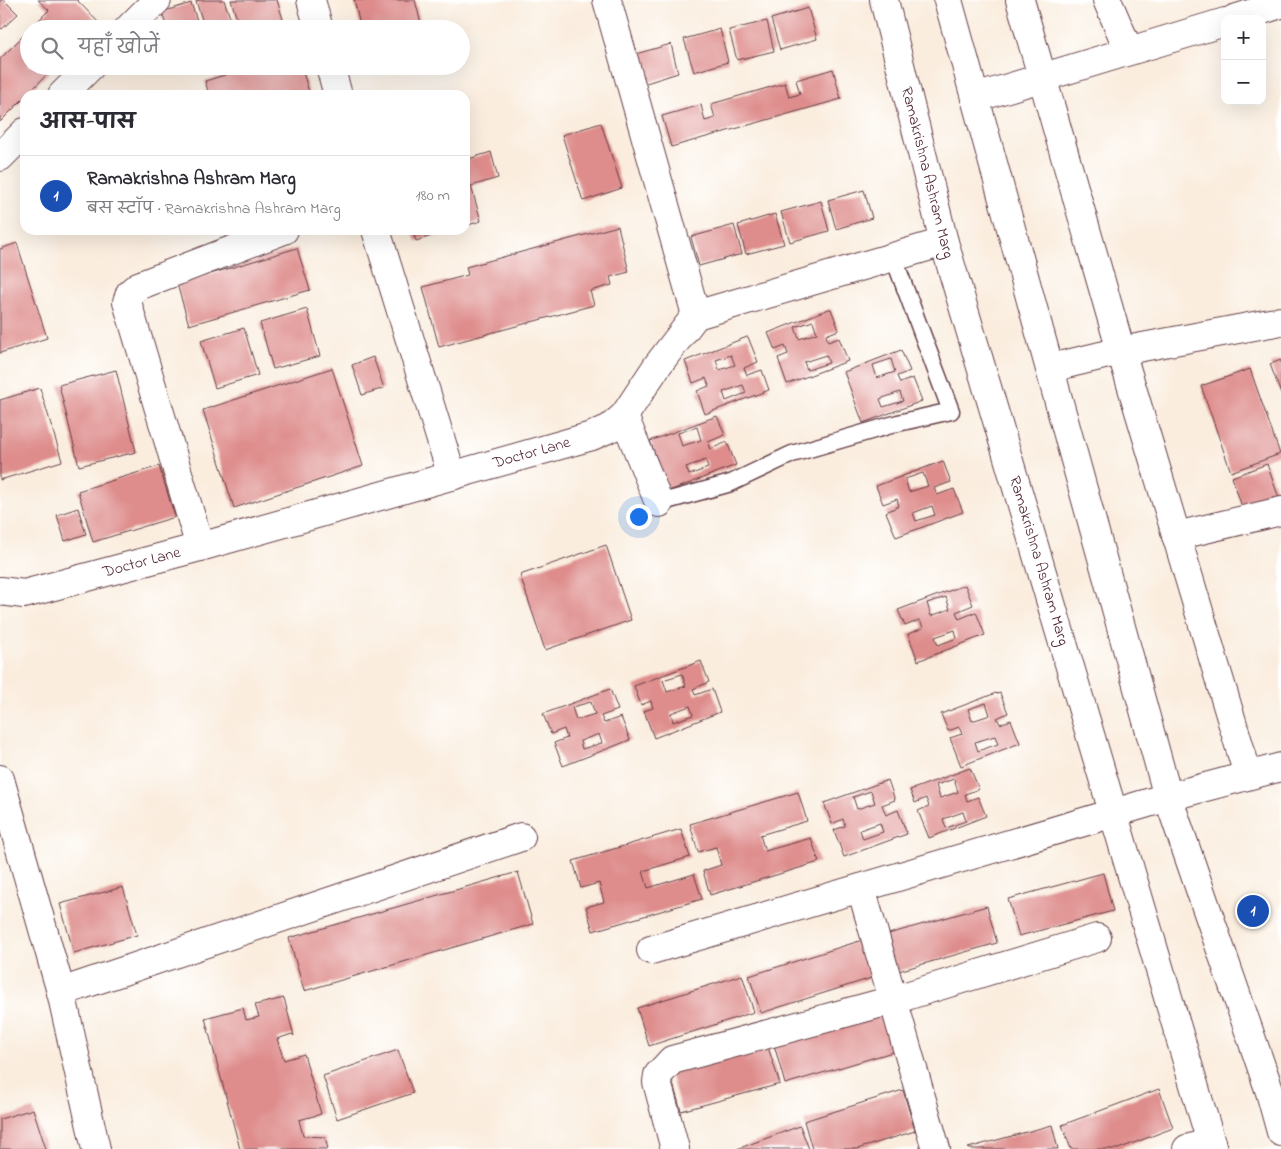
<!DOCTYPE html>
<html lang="hi">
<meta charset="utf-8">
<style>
:root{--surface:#fff;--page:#f7f7f7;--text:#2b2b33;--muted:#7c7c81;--line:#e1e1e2;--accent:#0f766e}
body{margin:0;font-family:"Indie Flower","Playpen Sans Deva",sans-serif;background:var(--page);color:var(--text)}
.controls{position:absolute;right:15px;top:15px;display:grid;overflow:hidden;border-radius:10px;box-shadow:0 5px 20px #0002}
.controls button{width:45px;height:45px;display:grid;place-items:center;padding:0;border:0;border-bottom:1px solid var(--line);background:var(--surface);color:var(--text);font:25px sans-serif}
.you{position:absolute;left:638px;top:516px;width:18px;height:18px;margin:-12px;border:4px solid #fff;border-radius:50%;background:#1a73e8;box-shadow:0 0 0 8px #1a73e833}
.badge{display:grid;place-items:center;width:32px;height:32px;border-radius:50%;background:var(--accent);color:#fff;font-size:16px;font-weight:700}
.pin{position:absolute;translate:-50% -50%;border:2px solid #fff;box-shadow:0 1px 5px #0006}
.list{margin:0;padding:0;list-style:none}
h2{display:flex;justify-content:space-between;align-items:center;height:65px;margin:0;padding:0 20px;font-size:21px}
h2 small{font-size:16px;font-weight:400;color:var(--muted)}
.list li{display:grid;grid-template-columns:32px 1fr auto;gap:15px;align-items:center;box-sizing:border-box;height:80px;padding:0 20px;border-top:1px solid var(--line)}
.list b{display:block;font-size:19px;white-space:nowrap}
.list p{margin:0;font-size:16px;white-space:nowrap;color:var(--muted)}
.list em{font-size:16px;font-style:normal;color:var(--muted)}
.icon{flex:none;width:28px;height:28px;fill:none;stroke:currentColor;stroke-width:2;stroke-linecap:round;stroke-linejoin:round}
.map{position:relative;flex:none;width:1281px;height:1149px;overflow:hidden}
.search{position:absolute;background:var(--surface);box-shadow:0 5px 20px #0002;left:20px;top:20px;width:450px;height:55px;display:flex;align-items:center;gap:12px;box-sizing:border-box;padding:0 18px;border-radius:28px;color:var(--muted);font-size:19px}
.panel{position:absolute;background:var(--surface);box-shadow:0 5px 20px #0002;left:20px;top:90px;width:450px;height:145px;border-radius:15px}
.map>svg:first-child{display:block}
.building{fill:#de8d8c;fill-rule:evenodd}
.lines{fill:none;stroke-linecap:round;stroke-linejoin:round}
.lane-casing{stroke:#643e46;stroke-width:19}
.street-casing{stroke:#643e46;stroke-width:30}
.secondary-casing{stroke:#643e46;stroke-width:30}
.lane{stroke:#fff;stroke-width:16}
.street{stroke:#fff;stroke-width:28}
.secondary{stroke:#fff;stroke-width:28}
.labels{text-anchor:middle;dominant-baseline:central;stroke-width:4;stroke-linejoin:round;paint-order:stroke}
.street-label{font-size:16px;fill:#4a1f2b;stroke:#fff}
</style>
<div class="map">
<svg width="1281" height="1149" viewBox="0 0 1281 1149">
<rect width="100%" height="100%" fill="#fff"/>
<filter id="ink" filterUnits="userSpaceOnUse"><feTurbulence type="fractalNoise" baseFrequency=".02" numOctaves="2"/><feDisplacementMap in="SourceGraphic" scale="10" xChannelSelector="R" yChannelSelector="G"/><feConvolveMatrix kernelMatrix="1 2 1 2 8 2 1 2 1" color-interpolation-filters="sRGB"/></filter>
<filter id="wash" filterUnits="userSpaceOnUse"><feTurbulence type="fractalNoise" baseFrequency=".0096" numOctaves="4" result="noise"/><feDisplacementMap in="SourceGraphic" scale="20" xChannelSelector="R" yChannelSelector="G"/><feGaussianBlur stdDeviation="1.12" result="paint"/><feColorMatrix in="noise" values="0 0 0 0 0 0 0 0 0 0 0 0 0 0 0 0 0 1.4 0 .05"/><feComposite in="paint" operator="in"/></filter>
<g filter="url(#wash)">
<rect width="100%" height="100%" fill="#faedde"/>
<g id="blocks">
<path class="building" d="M0 0H4L18 14 2 29 0 27Z
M38 0H77L99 23 93 29H30L49 10Z
M200 0H224L234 29H205L196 1Z
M231 0H277L286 29H240Z
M354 0H415L422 28 418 29H361Z
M191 3 200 29H167L162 12Z
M808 8 817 39 780 50 771 19Z
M767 21 774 51 737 60 729 30Z
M720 29 728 62 694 72 684 39Z
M29 30V66H55L27 95H25V97L0 122V59Z
M671 44 678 73 640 85 632 55Z
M254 66H301L310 95H209L205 81Z
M833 69 841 99 671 147 662 116 701 105 705 121 715 118 711 104 785 83 789 97 800 94 796 80Z
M601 123 622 188 583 201 562 135Z
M491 152 498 178 471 186 481 221 465 226V160Z
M864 190 872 218 836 229 828 200Z
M821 201 829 231 790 242 781 212Z
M775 214 784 244 746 254 738 225Z
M734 225 742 254 699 266 691 237Z
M618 226 629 272 610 277 612 285 590 291 594 305 439 347 423 287 468 275 466 267Z
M412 230H450L416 241Z
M17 243 47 338 0 353V249Z
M297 248 310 290 189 325 177 284Z
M307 309 320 356 273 369 260 323Z
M829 309H831L839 330 826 335 828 342 839 338 848 361 787 384 778 358 788 354 785 346 775 350 768 333ZM813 321 817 333 799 339 795 327ZM826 355 829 363 807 370 804 362Z
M244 328 258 375 215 388 201 341Z
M747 337H748L758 362 744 368 747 375 762 370 769 390 705 414 697 391 709 386 706 378 693 383 685 361ZM731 355 735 365 719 370 716 360ZM743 385 746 393 726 401 723 392Z
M901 350 910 371 897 376 900 383 913 378 922 401 863 423 844 372ZM891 359 895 372 877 378 873 365ZM900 392 903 401 883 407 880 399Z
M373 357 384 388 362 395 352 365Z
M1281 360V394L1270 364Z
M332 368 363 466 234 508 203 410Z
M1250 369 1280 454 1231 472 1201 386Z
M116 370 136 452 79 466 59 385Z
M40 388 62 461 0 480V400Z
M717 416 725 435 708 442 711 449 727 442 736 465 669 491 650 441ZM697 427 701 440 682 446 678 433ZM706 460 708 468 689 475 686 467Z
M943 461 951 482 934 488 937 495 954 489 963 512 896 537 886 512 899 506 897 499 883 504 876 486ZM923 473 928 486 909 492 905 479ZM932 506 935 515 916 521 913 513Z
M1267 464 1281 504 1245 516 1232 477Z
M159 466 175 517 93 542 78 491Z
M78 508 86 534 65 541 57 515Z
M606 545 631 620 545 650 520 575Z
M965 585 973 605 956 612 959 619 976 612 985 635 918 661 908 634 923 628 920 620 905 626 898 610ZM946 597 950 609 931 616 927 603ZM955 630 957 638 938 645 935 637Z
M701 661 709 682 693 689 695 695 712 689 720 712 654 738 644 711 653 708 651 701 641 705 634 686ZM682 674 686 686 667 692 663 680ZM690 706 693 715 673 722 671 713Z
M610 689 618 710 601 716 604 723 621 717 630 740 563 766 554 743 567 738 564 729 551 734 543 714ZM591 702 595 714 576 720 572 707ZM599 734 602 743 582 749 580 741Z
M996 693 997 694 1000 693 1008 713 997 718 1000 724 1011 720 1020 743 961 766 950 738 962 734 959 727 948 731 941 714ZM986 703 990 715 972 721 968 709ZM995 736 998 744 978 751 975 742Z
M970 768 979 789 965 794 967 801 978 797 986 816 929 838 918 811 929 806 926 798 915 803 910 790ZM954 779 958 792 940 798 936 785ZM963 812 966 821 946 828 943 819Z
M888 780 895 800 882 805 886 815 898 810 907 834 844 857 834 830 845 826 843 819 832 824 824 803ZM871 791 875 803 857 809 853 797ZM880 823 883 832 863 839 860 830Z
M798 792 807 821 760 835 765 851 811 838 819 862 710 895 703 871 721 865 716 847 698 852 690 824Z
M681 829 690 857 643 871 648 888 694 874 702 899 593 931 586 907 604 902 599 883 581 888 573 861Z
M518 872 533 924 304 991 289 938Z
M1103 873 1113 911 1019 936 1008 899Z
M123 887 137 935 74 953 60 904Z
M987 906 997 943 888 974 878 937Z
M872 937 884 974 761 1013 749 976Z
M742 975 754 1012 649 1046 637 1008Z
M284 998 294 1036 292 1034 277 1039 284 1060 304 1054 321 1114 299 1120 303 1136 325 1137 328 1149H240L205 1018 243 1008 246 1020 259 1017 255 1005Z
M883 1009 896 1051 785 1084 773 1041Z
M766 1041 780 1084 681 1111 669 1070Z
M398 1050 413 1093 337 1119 323 1076Z
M1159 1089 1173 1128 1118 1149H1071L1062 1125Z
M903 1090 915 1131 857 1149H812L804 1121Z
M33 1109 46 1149H0V1119Z
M1052 1125 1058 1149H968V1148Z
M800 1126 809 1149H737Z"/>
</g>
</g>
<g filter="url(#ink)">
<use href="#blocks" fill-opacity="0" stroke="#643e46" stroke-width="1"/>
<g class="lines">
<defs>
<path id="lane" d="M659 503 731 483 792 454 898 423 951 411 893 256"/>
<g id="street">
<path d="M311 0 319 29"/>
<path d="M607 0 696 315"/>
<path d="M1020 0 1121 351 1248 775"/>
<path d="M1107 0 1129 51"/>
<path d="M1234 19 1281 4"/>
<path d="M128 29 157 0"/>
<path d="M330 66 338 95"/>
<path d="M62 95 91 66"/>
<path d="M975 98 1225 22"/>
<path d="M0 157 25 132"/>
<path d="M376 230 452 476"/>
<path d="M696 315 944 242"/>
<path d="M1050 368 1121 351 1281 321"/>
<path d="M624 416 659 503"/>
<path d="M1176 536 1281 511"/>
<path d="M200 547 127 302 130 293 138 286 284 230"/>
<path id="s1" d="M0 591 24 594 200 547 592 436 610 428 624 416 657 366 696 315"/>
<path d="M0 779 61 992 96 1149"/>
<path d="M861 888 936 1149"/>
<path d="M651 950 1168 797 1281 767"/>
<path d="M61 992 521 837"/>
<path d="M675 1149 657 1082 658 1075 672 1060 893 1000 1097 938"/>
<path d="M1187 1149 1211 1142"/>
</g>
<g id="secondary">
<path id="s2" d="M884 0 944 242 1213 1149"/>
<path d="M948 0 1168 797 1270 1092 1281 1132"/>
</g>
</defs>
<use href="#lane" class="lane-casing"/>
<use href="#street" class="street-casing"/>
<use href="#secondary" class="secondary-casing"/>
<use href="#lane" class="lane"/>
<use href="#street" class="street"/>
<use href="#secondary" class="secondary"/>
</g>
</g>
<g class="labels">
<g class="street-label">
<text stroke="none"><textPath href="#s2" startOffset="178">Ramakrishna Ashram Marg</textPath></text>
<text stroke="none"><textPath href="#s1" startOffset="551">Doctor Lane</textPath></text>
<text stroke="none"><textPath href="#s2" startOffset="582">Ramakrishna Ashram Marg</textPath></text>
<text stroke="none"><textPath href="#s1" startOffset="146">Doctor Lane</textPath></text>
</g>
</g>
</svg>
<div class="controls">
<button>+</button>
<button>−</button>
</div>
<div class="you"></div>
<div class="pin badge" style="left:1253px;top:911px;background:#1a4fb4">1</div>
<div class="search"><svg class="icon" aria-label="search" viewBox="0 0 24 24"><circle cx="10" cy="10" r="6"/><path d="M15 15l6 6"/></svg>यहाँ खोजें</div>
<section class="panel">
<h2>आस-पास<small></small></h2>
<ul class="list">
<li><span class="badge" style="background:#1a4fb4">1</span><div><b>Ramakrishna Ashram Marg</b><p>बस स्टॉप · Ramakrishna Ashram Marg</p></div><em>180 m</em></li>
</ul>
</section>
</div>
